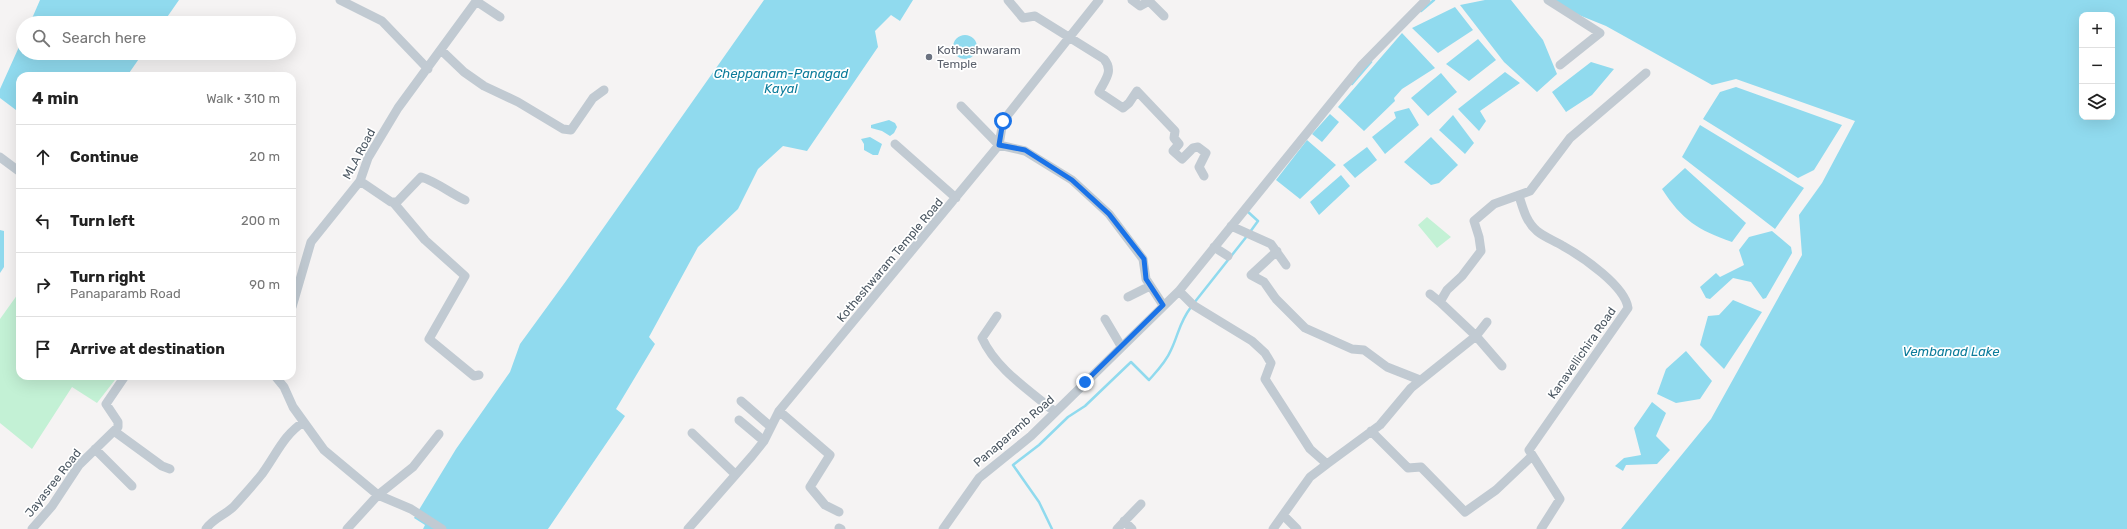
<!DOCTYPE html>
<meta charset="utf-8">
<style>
:root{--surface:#fff;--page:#f2f2f2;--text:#222;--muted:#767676;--line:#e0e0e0}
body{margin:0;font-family:Rubik,sans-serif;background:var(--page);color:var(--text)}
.controls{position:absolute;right:12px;top:12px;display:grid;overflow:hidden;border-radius:8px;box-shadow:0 4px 16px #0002}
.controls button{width:36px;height:36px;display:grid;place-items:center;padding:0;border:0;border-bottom:1px solid var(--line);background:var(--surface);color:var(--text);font:20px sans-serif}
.stop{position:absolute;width:12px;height:12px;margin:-9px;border:3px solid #1a73e8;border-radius:50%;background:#fff}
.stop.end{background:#1a73e8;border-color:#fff;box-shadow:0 1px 4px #0008}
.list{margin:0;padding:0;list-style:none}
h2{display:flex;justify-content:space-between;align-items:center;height:52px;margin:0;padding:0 16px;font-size:17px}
h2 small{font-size:13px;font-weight:400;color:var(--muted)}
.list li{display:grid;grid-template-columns:26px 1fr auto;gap:12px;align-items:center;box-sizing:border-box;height:64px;padding:0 16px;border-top:1px solid var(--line)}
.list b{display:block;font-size:15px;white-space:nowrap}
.list p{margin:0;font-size:13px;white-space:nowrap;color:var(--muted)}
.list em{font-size:13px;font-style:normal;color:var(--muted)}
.icon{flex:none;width:22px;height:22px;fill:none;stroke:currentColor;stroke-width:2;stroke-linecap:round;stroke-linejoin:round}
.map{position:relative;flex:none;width:2127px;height:529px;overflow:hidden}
.search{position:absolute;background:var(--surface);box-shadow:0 4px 16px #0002;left:16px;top:16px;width:280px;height:44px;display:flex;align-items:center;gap:10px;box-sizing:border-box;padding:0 14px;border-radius:22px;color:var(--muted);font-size:15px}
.panel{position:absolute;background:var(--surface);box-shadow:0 4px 16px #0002;left:16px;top:72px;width:280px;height:308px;border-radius:12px}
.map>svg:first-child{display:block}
.green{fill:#c3f1d5}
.water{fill:#90daee;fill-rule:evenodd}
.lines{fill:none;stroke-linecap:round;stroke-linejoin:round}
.stream{stroke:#90daee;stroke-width:2.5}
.minor{stroke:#c1cad2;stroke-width:9}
.route{stroke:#1a73e8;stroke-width:5}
.worship-dot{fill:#6b7280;stroke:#fff;stroke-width:1.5}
.labels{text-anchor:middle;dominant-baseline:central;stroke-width:3.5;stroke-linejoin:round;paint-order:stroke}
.worship-label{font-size:12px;fill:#5b616d;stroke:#fff;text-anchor:start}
.street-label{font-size:12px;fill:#4a5661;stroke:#fff}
.water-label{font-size:13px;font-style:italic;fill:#0c7c9b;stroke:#fff}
</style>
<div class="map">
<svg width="2127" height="529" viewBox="0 0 2127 529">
<rect width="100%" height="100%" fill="#f5f3f3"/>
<path class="green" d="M1427 217 1451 237 1437 248 1418 225Z
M20 291V376H118L97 403 72 387 32 449 0 423V319Z"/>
<path class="water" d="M40 0H179L163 23H30Z
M764 0H913L900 21 891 15 875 31 878 47 807 151 783 146 758 169 738 209 698 247 649 337 655 344 616 409 625 416 548 529H423L425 525 414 518 456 449 510 372 520 344 566 281Z
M1485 0H1511L1543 40 1557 74 1537 92 1504 62 1460 5Z
M1554 0H2127V529H1621L1711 419 1802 255 1799 215 1822 183 1855 121 1736 79 1712 85 1606 26 1569 11ZM2082 15H2112V117H2082Z
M1455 7 1473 30 1438 53 1412 28Z
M1402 33 1435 68 1402 89 1394 98 1395 101 1364 131 1338 107Z
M953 47a12 12 0 1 1 24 0a12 12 0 1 1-24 0Z
M23 38V53H143L127 76H20V113L0 98V89Z
M1478 39 1496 60 1469 81 1446 64Z
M1591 62 1614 69 1592 95 1566 112 1552 92Z
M1505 72 1520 83 1480 111 1486 121 1479 131 1458 109Z
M1441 73 1457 92 1428 116 1411 98Z
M1736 87 1842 125 1814 170 1798 178 1703 119 1720 92Z
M1409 108 1419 125 1385 154 1372 137 1396 118 1394 112Z
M1330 114 1339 122 1322 142 1312 134Z
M1453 115 1474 143 1465 154 1439 130Z
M889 120 895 123 897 127 894 133 890 136 882 131 871 128V125Z
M1700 125 1804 188 1775 229 1682 157Z
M870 137 882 144 878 155H873L864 150V144L861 139Z
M1431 137 1458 165 1439 183 1431 185 1404 162Z
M1307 140 1336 165 1300 199 1276 180Z
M1367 147 1377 160 1355 178 1343 165Z
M1685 168 1746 223 1732 242C1698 230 1682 220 1662 189Z
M1341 175 1350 186 1319 215 1310 202Z
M0 230 4 231V267L0 273Z
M1772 231 1791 247 1792 253 1766 298 1763 299 1751 282 1733 278 1710 299 1706 298 1700 287 1716 273 1720 277 1744 265 1739 250 1749 237Z
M1733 300 1762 312 1724 369 1700 345 1708 316 1719 315Z
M1686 351 1712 381 1700 399 1676 403 1657 394 1666 369Z
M1652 402 1666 413 1656 436 1670 450 1657 464 1626 465 1623 471 1615 466 1624 458 1641 455 1634 428Z"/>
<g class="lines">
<path class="stream" d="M1421 11 1434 0
M1352 84 1371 62
M1247 211 1258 221 1250 232
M1194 303 1247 236
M1052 529 1039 502 1013 465 1039 445 1068 417 1085 406 1131 362 1149 380C1157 371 1166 362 1171 350 1179 333 1179 323 1191 307"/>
<path class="minor" d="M340 0 382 21 428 69
M1008 0 1023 18 1035 16 1104 59C1114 71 1105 80 1099 92L1123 108 1129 103 1137 91 1175 131 1174 138 1179 144 1173 151 1182 159 1193 148 1198 147 1206 153 1199 167 1204 176
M1132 0 1140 6 1149 1 1164 16
M1548 0 1600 33 1560 65
M476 1 500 17
M441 50 464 72 484 86 518 102 563 129 571 130 593 98 604 90
M961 106 999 145 1025 151 1072 180 1109 214 1143 259 1146 279 1163 305
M895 144 956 198
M0 157 20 172
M360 181 391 202H397L421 177C437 182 450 193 465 200
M1519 196C1523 208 1526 222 1537 231 1544 237 1555 241 1563 246 1583 257 1625 286 1628 308L1529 450 1560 499 1541 529
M393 202 425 240 465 276 429 339 474 376 479 375
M1231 226 1271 244 1286 265
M1214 247 1228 256
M1277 251 1251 275 1264 282 1276 299 1305 328 1352 349 1364 350 1387 367 1420 380
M1179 291 1193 305 1252 341 1265 353 1271 363 1265 379 1310 449 1327 464 1380 425 1411 388 1476 336 1440 302 1447 290 1462 276 1481 251 1479 237 1474 221 1494 204 1530 191 1570 138 1646 73
M1430 294 1440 302
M1128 297 1150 286
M292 307 311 242 360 181 368 158 398 108 477 0
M997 316 982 338C996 369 1029 390 1055 412
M1105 319 1121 346
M1487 322 1476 336 1502 366
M275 376 284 387 293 407 324 450 378 495 411 509 442 529
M741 401 771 427
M779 411 830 455 810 487 825 505 839 512
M739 420 764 441
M114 431 162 466 170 469
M1371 431 1408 468 1421 467 1465 512 1496 490 1532 456
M692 433 735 474
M95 449 132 486
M1283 515 1297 529
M1124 521 1132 529
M839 528 841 529
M32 529 52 506 79 465 118 427V422L106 404 125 376
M206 529C213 518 228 514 236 504 245 494 254 484 262 474 276 455 284 434 304 422
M347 529 378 495 413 467 439 434
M688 529 752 456 764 441 779 411 999 145 1003 121 1099 0
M943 529 979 478 1031 436 1179 291 1361 66 1426 0
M1117 529 1141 504
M1273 529 1310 477 1327 464"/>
</g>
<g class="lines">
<path class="route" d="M1003 121 999 145 1025 150 1072 180 1109 214 1144 259 1146 279 1163 305 1085 382"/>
</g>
<circle class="worship-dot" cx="929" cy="57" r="4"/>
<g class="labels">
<g class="worship-label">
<text x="937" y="50">Kotheshwaram<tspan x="937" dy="14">Temple</tspan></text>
</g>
<g class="street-label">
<text transform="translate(359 154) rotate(-62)">MLA Road</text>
<text transform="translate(890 260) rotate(-50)">Kotheshwaram Temple Road</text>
<text transform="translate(1582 353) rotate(-55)">Kanavellichira Road</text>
<text transform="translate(1014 431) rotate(-41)">Panaparamb Road</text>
<text transform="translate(53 483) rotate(-52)">Jayasree Road</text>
</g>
<g class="water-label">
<text x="781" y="73">Cheppanam-Panagad<tspan x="781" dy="15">Kayal</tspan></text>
<text x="1951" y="351">Vembanad Lake</text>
</g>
</g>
</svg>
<div class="controls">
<button>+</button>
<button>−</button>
<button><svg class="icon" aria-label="layers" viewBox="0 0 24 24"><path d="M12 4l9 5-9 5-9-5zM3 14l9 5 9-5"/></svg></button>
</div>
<div class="stop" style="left:1003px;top:121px"></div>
<div class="stop end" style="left:1085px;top:382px"></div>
<div class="search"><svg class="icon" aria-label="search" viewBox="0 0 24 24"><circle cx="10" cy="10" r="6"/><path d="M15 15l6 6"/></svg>Search here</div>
<section class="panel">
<h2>4 min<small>Walk · 310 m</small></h2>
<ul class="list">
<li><svg class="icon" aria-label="ahead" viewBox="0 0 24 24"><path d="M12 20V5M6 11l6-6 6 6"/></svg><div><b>Continue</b></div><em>20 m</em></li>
<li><svg class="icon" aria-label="left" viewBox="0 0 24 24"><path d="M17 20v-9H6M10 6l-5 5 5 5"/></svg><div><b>Turn left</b></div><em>200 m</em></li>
<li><svg class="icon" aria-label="right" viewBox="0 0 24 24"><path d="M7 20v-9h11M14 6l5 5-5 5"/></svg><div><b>Turn right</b><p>Panaparamb Road</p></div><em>90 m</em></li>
<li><svg class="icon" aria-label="arrive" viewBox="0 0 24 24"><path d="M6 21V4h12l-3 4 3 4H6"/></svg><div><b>Arrive at destination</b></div></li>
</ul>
</section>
</div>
